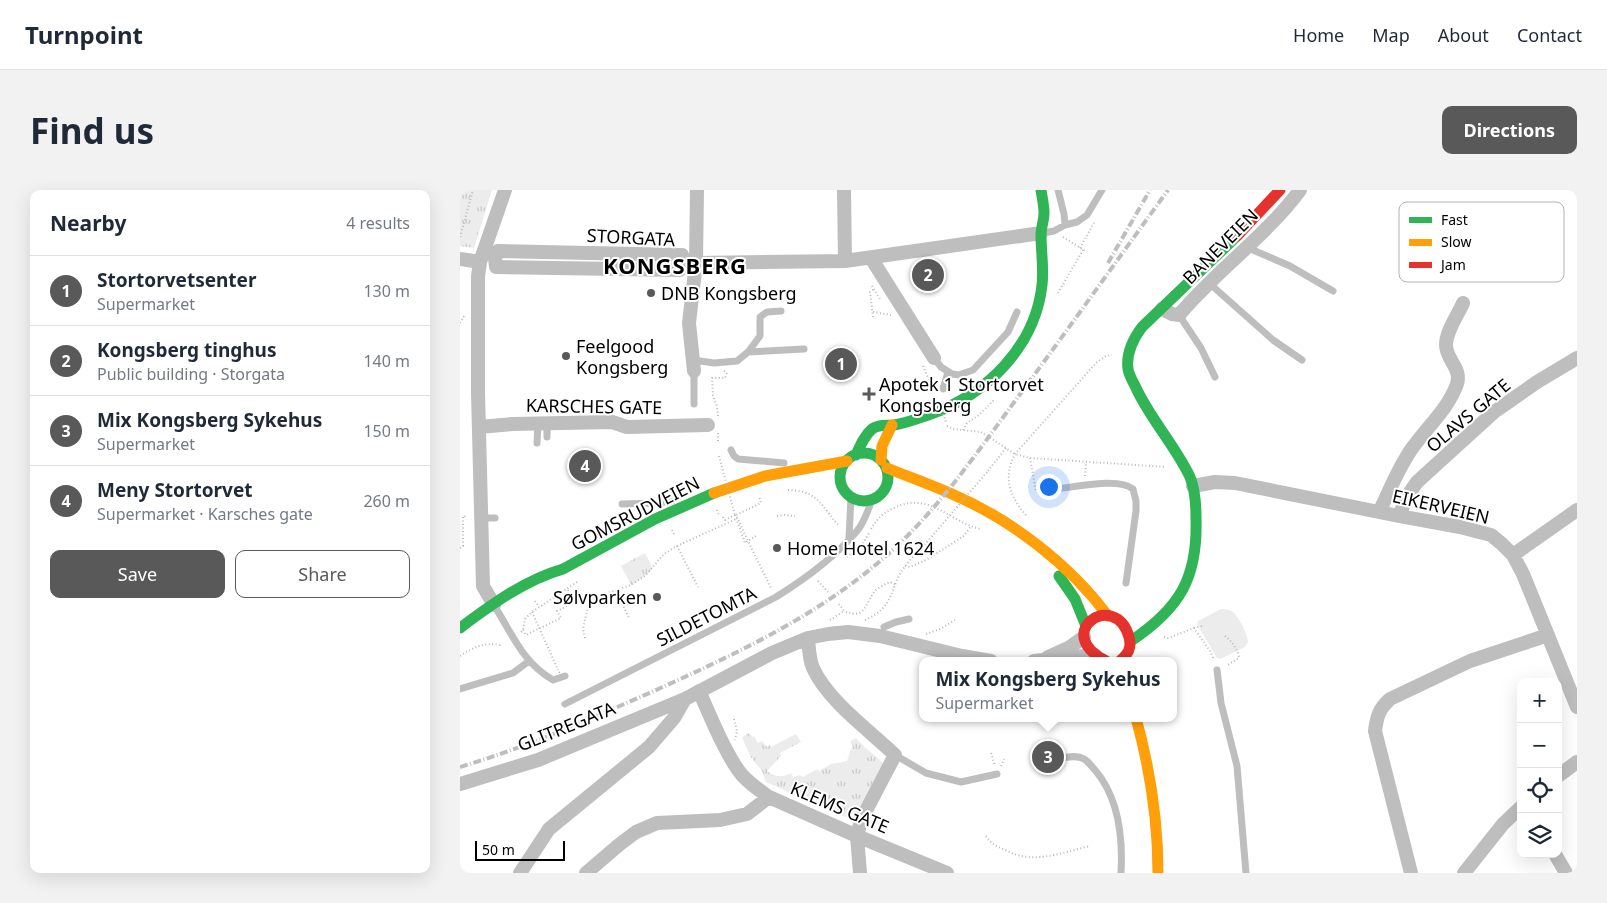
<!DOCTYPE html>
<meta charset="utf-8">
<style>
:root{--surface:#fff;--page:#f2f2f3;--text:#1f2937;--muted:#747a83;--line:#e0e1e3;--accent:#595959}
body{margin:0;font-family:"Noto Sans",sans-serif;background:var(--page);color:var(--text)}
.controls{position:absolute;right:15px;bottom:15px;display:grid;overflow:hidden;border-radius:10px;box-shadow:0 5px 20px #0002}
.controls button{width:45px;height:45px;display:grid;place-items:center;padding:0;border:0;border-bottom:1px solid var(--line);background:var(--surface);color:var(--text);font:25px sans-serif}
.scale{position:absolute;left:15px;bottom:12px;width:90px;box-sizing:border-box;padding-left:5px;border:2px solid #000;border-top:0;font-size:14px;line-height:18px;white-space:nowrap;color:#000;-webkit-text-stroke:4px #fff;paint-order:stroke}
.you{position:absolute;left:588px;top:296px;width:18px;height:18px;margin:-12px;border:4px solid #fff;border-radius:50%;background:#1a73e8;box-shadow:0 0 0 8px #1a73e833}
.badge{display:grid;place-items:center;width:32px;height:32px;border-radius:50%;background:var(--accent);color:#fff;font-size:16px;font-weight:700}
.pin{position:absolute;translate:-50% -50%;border:2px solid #fff;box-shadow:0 1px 5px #0006}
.popup{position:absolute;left:459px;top:467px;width:258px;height:65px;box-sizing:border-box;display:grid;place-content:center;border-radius:10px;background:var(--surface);filter:drop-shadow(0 1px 4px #0005);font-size:16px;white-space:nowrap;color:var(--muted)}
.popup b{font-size:19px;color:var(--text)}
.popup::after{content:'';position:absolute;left:50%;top:100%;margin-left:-10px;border:10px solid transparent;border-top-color:var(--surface)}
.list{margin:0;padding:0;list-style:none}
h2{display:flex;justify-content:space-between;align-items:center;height:65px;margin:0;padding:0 20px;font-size:21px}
h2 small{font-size:16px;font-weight:400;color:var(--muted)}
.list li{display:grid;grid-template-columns:32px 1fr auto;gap:15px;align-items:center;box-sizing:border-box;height:70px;padding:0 20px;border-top:1px solid var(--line)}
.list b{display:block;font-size:19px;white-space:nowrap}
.list p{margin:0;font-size:16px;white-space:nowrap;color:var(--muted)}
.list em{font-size:16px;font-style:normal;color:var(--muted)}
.actions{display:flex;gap:10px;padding:15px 20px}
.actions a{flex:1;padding:11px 0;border:1px solid var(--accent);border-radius:10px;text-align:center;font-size:18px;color:var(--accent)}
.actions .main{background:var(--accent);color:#fff}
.icon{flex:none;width:28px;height:28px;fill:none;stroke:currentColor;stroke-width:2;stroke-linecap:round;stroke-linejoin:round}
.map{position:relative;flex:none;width:1117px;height:683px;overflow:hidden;border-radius:10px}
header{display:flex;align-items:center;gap:30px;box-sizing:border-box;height:70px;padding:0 25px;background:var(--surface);border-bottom:1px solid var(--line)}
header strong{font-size:24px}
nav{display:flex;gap:28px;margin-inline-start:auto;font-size:18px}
.intro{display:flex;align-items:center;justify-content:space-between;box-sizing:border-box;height:120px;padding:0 30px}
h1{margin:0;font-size:35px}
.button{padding:12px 22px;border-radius:10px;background:var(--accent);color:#fff;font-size:18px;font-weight:700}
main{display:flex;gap:30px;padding:0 30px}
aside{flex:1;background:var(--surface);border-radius:10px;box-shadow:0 5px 20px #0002}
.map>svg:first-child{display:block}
.grass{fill:url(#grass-tufts)}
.pitch{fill:#ececec}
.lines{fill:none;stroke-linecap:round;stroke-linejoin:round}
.path{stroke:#b9b9b9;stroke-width:2;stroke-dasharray:1 2.5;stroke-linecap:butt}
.lane{stroke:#bebebe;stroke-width:7}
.street{stroke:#bebebe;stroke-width:14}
.fast{stroke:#30b455;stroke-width:11}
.slow{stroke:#ff9f0a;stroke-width:11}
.jam{stroke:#e5322d;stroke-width:11}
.rail{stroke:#bebebe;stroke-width:4;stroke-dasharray:8 2.5 1 2.5;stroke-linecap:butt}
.path-bridge{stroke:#b9b9b9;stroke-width:2;stroke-dasharray:1 2.5;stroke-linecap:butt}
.poi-dot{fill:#595959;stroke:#fff;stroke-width:2}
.labels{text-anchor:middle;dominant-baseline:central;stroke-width:4;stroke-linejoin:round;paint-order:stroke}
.street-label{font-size:18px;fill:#000;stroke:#fff}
.poi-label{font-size:18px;fill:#000;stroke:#fff;text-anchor:start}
.district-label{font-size:22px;font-weight:bold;letter-spacing:1px;fill:#000;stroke:#fff}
.key{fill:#fff;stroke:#b2b2b2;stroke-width:1}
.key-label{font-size:14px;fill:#000}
</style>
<header>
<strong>Turnpoint</strong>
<nav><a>Home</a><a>Map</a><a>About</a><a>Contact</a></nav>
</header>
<div class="intro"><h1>Find us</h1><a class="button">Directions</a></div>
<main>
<aside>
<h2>Nearby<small>4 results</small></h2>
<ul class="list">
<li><span class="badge">1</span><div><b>Stortorvetsenter</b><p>Supermarket</p></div><em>130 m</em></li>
<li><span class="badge">2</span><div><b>Kongsberg tinghus</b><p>Public building · Storgata</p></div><em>140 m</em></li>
<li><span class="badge">3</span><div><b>Mix Kongsberg Sykehus</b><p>Supermarket</p></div><em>150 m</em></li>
<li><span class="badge">4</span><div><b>Meny Stortorvet</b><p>Supermarket · Karsches gate</p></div><em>260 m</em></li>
</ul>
<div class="actions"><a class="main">Save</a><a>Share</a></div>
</aside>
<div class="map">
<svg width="1117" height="683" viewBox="0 0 1117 683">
<defs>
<pattern id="grass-tufts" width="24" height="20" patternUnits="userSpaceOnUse" patternTransform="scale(1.25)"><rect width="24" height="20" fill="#ececec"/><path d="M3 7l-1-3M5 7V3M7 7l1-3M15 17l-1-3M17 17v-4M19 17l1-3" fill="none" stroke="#c9c9c9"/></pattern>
</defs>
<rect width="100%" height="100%" fill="#fff"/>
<path class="grass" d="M0 0H32L14 58 0 56Z
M185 363 193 378 185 386 171 395 161 376Z
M289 543 292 547 294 546 298 553 302 551 307 557 310 555 311 557 336 544 341 552 320 563 321 566 307 581C315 587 322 588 331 583L333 588 339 585 343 587 357 579 359 581 371 574 387 571 391 559 393 557 390 551 396 548C404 558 414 564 423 573L394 627 390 629 306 592 302 581 290 566 282 547Z"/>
<path class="pitch" d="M761 419C765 419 769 419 773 422 780 429 787 443 788 452L785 457 760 469 757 468 737 434 738 431Z"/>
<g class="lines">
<path class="path" d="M0 47 13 0
M603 47 627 62
M620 58 635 31
M412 96 420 109
M598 103 623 60
M413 122 431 125
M413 127 410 102 414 99
M0 133 4 126H6
M463 176 473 199
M258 226 257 217 253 205 252 188H265L267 183 264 181
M487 236 493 239 521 242 555 264 570 268 706 277
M503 240 507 233 519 225 535 209
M258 243V251
M570 268 576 301
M528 281 546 258
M625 286 626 273
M328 300C348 301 355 305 367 321 372 327 374 332 380 336
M257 320 259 326
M275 325 285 353 288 351 311 398
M566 325C549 306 543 287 555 264L636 173 646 166 652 165
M317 326 324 325 335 326
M263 327 265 330 275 325
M411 339C417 329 423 323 434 318 468 301 489 331 520 339
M212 340 215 346
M296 346 288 351 276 325 301 313 299 306
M217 356 238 397
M0 358 3 356V326L7 327
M387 367 402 355 409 343
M445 376 450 377 466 370 504 346 511 336
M358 391 368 402
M108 400 112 408 117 405 119 410
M156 401 169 428
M75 411 79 417
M379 414 384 421C407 431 405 411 416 400 420 397 425 394 430 392L436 395
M72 422 98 480
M370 430 384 421
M405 430C436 417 429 396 446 375 452 367 460 360 467 352
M734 438 742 436
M63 440 66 445 101 428 97 421 119 410 136 407 171 395 185 386 204 364 217 356 276 329
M61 442 63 440 65 429 72 422 117 392
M466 444 480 439 495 430
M765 446C772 452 778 459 779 468L766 476
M704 447 708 448 734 438 750 461 754 470
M125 448 123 439 130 407
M0 466C14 457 23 452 40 455L42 454
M274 529 277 541 275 550
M531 563 535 576
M541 576 544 569
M526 646C531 654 536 656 545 660 573 675 600 663 630 656"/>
<path class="lane" d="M598 0 604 24 605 35
M583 43 594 41 605 35 617 32 627 25 642 0
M786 57 830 76 873 101
M749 93 813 150 842 170
M719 125 741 158 755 187
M288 162 300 146V127L307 122 321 121
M474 168 481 177 492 184 499 185 513 180 548 142 557 122
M233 170 254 173 277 171 288 162 344 159
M234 181V214
M483 199 488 182
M87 247V233
M77 253 78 233
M271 260 274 266 278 269 324 273
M587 300C607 299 658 286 673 299L676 311V321L666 393
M162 314 198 313 212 311
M21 328H35
M389 348 391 307
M35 417C53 445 63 473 93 490L105 486
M424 437 436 432 449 429
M757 480 761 513 777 576 786 683
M0 499 53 483 69 471
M105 514 316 407C345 389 375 367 397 341 404 333 408 320 412 310
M435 565 466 583 501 592 537 584
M601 568C609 567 617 565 624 569 628 571 632 577 635 580 659 608 663 647 661 683"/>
<path class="street" d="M384 0 385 71
M38 61 222 65 225 73 220 80 36 77 35 68Z
M411 68 474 168
M0 69 20 72
M236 73 385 71 581 43
M702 119 712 124 719 125C756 81 807 45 840 0
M234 181 229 133 236 73 237 0
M20 237 52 234 152 232 167 237 248 235
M733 296 755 292 775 293 939 326 1000 337 1031 345 1042 354 1053 365 1063 384 1117 517
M919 322C930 300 939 276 953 257 968 236 988 219 997 194 1002 178 986 170 986 155 986 141 998 125 1003 113
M939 326 948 305 957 292 1034 222 1077 192 1117 168
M1053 365 1117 320
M34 415 23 396 18 203V86L20 72 45 0
M348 448C349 458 349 469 353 478 368 511 409 540 435 565L401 630 397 646 400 683
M588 467 610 457 624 447
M574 471 635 465
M239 501C250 525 266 566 282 585 290 594 299 600 309 607
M1098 586 1117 572
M0 594 78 570 225 509
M1095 664 1106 683
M60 683 89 639 189 557 214 528 225 509 312 463 348 448 368 444 388 442 420 446 502 466 531 471
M126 683 160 654 176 642 197 633 260 630 287 624 309 607 397 646 487 683
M951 683 915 541C917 526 919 519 930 509L1010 471 1088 445
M1004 683 1043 634 1061 617"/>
<path class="fast" d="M380 287a24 24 0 1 1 48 0a24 24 0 1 1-48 0Z
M396 265C400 256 404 246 412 239 419 234 426 236 434 235 447 233 459 228 471 224 527 204 575 157 582 95 584 78 581 62 581 45 581 38 584 30 584 23 584 15 582 7 581 0
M599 386 615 409 626 436
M0 438C32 414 65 390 103 379L195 329 254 303
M671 451C720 418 738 388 736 328 736 316 735 299 730 287 716 257 692 231 677 200 674 193 669 186 668 179 666 164 673 149 682 137L777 46"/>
<path class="slow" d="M421 270 422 256 432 235
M427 278C449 287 472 295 494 305 552 330 610 375 648 426
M254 303 305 286 387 271
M676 528C690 579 698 630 698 683"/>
<path class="jam" d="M777 46 820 0
M646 471C590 442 656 399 669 447 672 458 668 464 660 471"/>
<path class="rail" d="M648 73 690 0
M0 577C67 557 130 529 194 501 282 461 369 421 440 353 485 310 521 257 558 207 609 138 658 69 708 0"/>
<path class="path-bridge" d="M478 211 486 232
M259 266 275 325
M467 352 528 281
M99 482 104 491"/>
</g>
<g class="poi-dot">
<circle cx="191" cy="103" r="5"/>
<circle cx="106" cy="166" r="5"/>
<path d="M406.5 196.5h5v5h5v5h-5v5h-5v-5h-5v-5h5z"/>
<circle cx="317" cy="358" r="5"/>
<circle cx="197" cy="407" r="5"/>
</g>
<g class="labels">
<g class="street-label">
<text transform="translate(171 47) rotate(3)">STORGATA</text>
<text transform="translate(760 56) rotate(-45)">BANEVEIEN</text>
<text transform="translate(134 216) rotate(1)">KARSCHES GATE</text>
<text transform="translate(1008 225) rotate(-40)">OLAVS GATE</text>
<text transform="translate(981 316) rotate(13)">EIKERVEIEN</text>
<text transform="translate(175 323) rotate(-27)">GOMSRUDVEIEN</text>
<text transform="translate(246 426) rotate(-27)">SILDETOMTA</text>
<text transform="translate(106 536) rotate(-22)">GLITREGATA</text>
<text transform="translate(380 617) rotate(23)">KLEMS GATE</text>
</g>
<g class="poi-label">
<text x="201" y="103">DNB Kongsberg</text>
<text x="116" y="156">Feelgood<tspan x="116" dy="21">Kongsberg</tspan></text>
<text x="419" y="194">Apotek 1 Stortorvet<tspan x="419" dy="21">Kongsberg</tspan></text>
<text x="327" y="358">Home Hotel 1624</text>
<text x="187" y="407" text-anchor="end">Sølvparken</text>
</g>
<g class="district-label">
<text x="215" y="75">KONGSBERG</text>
</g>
</g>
<rect x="939" y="12" width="165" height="80" rx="8" class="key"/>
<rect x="949" y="27" width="23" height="6" fill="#30b455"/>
<rect x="949" y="49" width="23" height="7" fill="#ff9f0a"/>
<rect x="949" y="72" width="23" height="6" fill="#e5322d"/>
<g class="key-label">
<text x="981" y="35">Fast</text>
<text x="981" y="57">Slow</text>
<text x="981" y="80">Jam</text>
</g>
</svg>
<div class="controls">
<button>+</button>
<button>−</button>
<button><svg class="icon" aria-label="locate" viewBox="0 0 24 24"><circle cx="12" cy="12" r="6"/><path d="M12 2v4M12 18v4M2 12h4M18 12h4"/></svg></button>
<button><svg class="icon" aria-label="layers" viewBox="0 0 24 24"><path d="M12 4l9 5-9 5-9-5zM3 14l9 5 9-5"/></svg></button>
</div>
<div class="scale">50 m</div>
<div class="you"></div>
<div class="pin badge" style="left:381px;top:174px">1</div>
<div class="pin badge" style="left:468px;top:85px">2</div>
<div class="pin badge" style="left:588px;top:567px">3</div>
<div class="popup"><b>Mix Kongsberg Sykehus</b>Supermarket</div>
<div class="pin badge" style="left:125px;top:276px">4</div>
</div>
</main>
